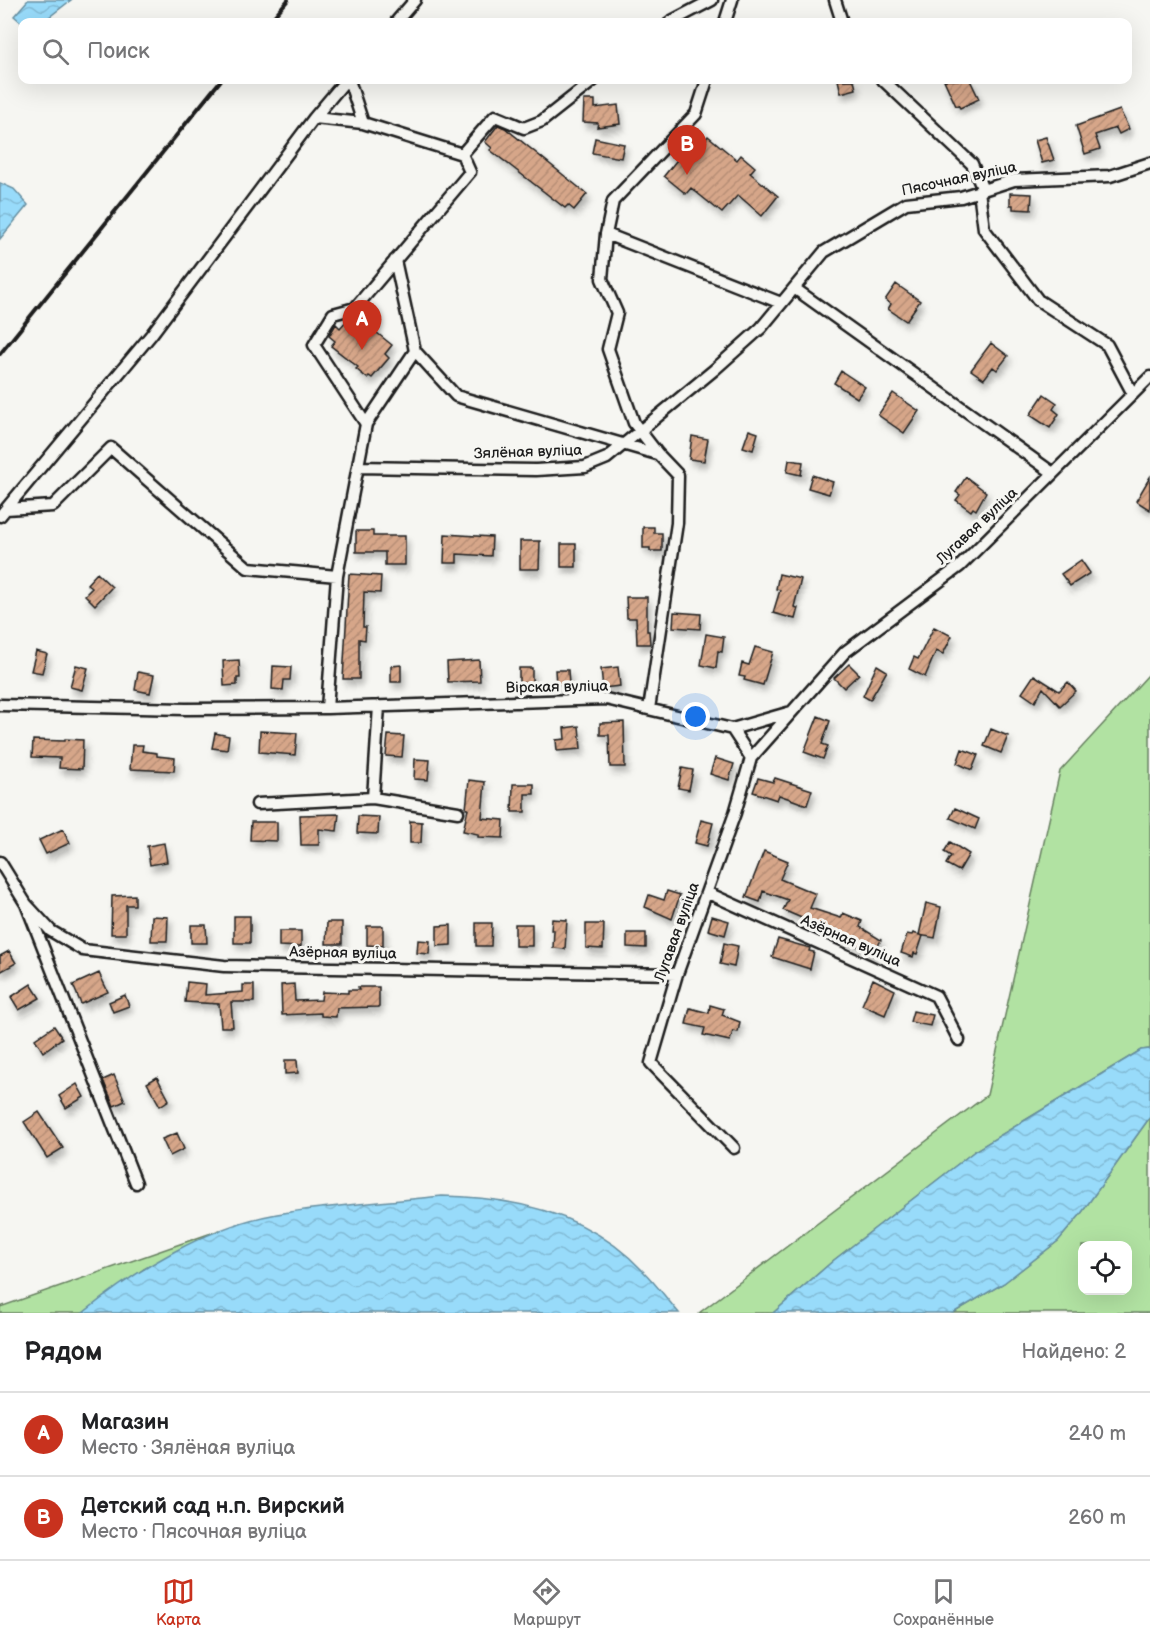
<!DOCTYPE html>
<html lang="ru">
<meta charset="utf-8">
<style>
:root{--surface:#fff;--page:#f2f2f2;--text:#202124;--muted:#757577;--line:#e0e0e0;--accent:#c8321e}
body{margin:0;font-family:"Balsamiq Sans",sans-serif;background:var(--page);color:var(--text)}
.controls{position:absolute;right:18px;bottom:18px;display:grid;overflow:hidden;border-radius:12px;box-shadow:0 6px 24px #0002}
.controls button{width:54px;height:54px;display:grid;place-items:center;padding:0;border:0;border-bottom:2px solid var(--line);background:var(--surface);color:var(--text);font:30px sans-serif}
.you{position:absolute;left:696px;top:717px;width:21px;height:21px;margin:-15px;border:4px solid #fff;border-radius:50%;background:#1a73e8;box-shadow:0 0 0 9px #1a73e833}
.badge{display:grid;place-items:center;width:39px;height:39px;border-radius:50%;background:var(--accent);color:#fff;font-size:20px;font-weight:700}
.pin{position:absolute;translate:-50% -50px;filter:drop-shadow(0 2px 3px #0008)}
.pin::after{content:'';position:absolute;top:32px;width:21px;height:18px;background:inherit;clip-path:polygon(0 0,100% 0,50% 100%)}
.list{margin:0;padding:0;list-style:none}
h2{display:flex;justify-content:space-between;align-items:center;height:78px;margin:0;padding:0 24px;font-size:26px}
h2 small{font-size:20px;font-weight:400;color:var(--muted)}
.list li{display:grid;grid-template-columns:39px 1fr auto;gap:18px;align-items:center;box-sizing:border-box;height:84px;padding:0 24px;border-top:2px solid var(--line)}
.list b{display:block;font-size:22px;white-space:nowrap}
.list p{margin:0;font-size:20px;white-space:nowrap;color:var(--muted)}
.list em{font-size:20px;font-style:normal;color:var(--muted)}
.icon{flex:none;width:33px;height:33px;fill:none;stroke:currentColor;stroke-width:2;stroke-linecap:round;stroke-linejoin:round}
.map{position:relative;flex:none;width:1150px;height:1313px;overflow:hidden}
.search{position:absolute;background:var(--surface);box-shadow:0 6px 24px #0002;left:18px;right:18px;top:18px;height:66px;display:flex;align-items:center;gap:15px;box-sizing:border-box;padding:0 21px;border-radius:12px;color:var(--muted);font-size:22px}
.sheet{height:246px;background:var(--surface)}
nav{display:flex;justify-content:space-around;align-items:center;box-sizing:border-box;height:84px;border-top:2px solid var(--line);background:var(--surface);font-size:16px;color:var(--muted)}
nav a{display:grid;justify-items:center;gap:3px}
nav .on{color:var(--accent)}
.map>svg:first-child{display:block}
.grass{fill:#b1e2a2;stroke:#667f5f;stroke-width:1.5;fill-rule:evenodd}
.water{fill:url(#water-waves);stroke:#668fa1;stroke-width:1.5}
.building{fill:url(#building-hatch);stroke:#1c1c1c;stroke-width:1.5;filter:url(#shadow)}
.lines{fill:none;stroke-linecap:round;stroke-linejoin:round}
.minor-casing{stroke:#1c1c1c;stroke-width:15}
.minor{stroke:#f6f6f2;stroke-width:10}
.rail{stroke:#1c1c1c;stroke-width:4}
.labels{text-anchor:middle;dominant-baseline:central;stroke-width:6;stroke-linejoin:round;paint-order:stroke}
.street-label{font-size:15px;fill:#1c1c1c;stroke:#f6f6f2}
</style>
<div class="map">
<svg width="1150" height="1313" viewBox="0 0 1150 1313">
<defs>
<pattern id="water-waves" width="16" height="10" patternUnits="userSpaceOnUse" patternTransform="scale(1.5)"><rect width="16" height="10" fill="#98dbfa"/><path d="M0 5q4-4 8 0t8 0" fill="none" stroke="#82bbd6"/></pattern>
<pattern id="building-hatch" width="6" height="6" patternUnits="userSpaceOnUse" patternTransform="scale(1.5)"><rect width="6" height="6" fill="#d6a689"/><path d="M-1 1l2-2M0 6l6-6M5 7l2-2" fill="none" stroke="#b78e76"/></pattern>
<filter id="shadow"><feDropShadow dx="3" dy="5.5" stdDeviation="3" flood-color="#0004"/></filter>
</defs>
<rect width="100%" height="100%" fill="#f6f6f2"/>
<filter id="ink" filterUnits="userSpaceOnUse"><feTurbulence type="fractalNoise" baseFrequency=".0167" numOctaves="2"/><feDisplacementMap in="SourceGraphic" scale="12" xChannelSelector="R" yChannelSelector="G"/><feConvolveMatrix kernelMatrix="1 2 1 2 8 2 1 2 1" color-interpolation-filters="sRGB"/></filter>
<g filter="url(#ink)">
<path class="grass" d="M1150 673V1049L1141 1050 976 1150 834 1260 773 1313H699L987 1095 1060 771Z
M1150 1117V1313H953L1004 1283 1058 1241 1080 1215ZM1082 1246H1128V1290H1082Z
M220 1230 144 1269 83 1313H0V1307Z"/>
<path class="water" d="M28 0H71L44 21 22 23 14 16Z
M0 183 14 189 28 205 0 239Z
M1150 1049V1117L1080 1215 1058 1241 1004 1283 953 1313H773L834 1260 976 1150 1141 1050Z
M442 1196C515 1197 591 1215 643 1271 656 1284 667 1299 679 1313H83C137 1269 208 1226 277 1214 332 1205 387 1202 442 1196Z"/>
<path class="building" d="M838 80H854L856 89 841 93Z
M944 80H970L979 99 960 108 958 105 956 106Z
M584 100H595V108L618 105 620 124 597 127 598 123 583 122Z
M1120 110 1129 129 1119 134 1116 128 1095 135 1100 149 1085 154 1076 126Z
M498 125 505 128 587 194 574 210 568 205 565 208 490 150 492 148 485 142Z
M708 136 737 160 741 155 755 167 750 173 778 196 762 216 738 195 722 213 691 188 686 194 664 176 680 156 686 162Z
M1046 137 1054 160 1042 163 1035 140Z
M595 138 624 144 621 158 592 153Z
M1010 193 1032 194 1031 210 1013 209V205H1010Z
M896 284 920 301 906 321 888 309 891 304 885 300Z
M356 316 392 345 385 354 389 358 372 378 369 376 367 378 356 369 358 367 331 346 335 341 329 336 336 324 340 328 348 319 352 322Z
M991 343 1008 356 997 370 993 367 984 379 971 370Z
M841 371 865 387 857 398 834 383Z
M893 393 919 411 904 433 878 415Z
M1044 394 1057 403 1053 409 1059 414 1050 428 1030 415Z
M749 430 758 433 753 450 743 447Z
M692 436 708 439 704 461 689 459Z
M789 460 803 462 801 475 787 472Z
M812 475 833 482 829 494 808 488Z
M966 477 986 492 976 510 973 508 971 511 956 500 960 495 956 492Z
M1150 477V510L1136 501Z
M643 527H654V533H662V551H650V548H643Z
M356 531H373V536H405V565H385V552H356Z
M445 534 492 537 491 556 457 554V563H444Z
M520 541H540L539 569H520Z
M561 544H576V567H561Z
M1081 560 1090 573 1070 586 1061 574Z
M97 573 112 587 95 605 85 595 92 588 87 584Z
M349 574 381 576 380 593 364 592 363 627H366L365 640 359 639V679H343Z
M779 574 801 579 794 607 798 608 795 619 773 613 780 590 776 589Z
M626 597H647V631H649L650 644H637L636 618H627Z
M674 612 701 614 700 629 673 627Z
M934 627 952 636 943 654 936 651 925 677 909 669 914 657 918 659Z
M706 634 724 637 722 652 718 651 716 668 701 665Z
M755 647 773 652 763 685 744 680 745 677 739 676 742 663 749 665Z
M36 651 47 654 42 673 31 671Z
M239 660 240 678H237V685L224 686 223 661Z
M479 660 480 681 448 682 447 662Z
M849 664 859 674 844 688 834 678Z
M76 665 88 668 82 690 70 687Z
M401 665V682H391V666Z
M877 665 887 671 870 700 863 696Z
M273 666 291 667 290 680H284L283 690 272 689Z
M618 667 620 686 603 688 601 669Z
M519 668H532V683H519Z
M555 670H568L569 684 556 685Z
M138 672 154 675 150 693 135 690Z
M1034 675 1059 691 1068 682 1076 691 1060 706 1043 688 1035 702 1022 693Z
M818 716 830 721 822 744 828 746 823 759 804 752Z
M624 722 625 767H610L609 735H600V723Z
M579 726 581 749 557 751 556 740 565 739 564 728Z
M991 729 1008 736 1001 753 984 746Z
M260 731 297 733 295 755 259 752Z
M215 733 229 736 227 750 212 748Z
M388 735 404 736 402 757 386 756Z
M65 739 83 740 82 769 59 768 60 758 32 757 33 740 65 741Z
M132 745H143L142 751 157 753V756L175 758 174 771 130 769Z
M962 749 978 755 972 770 957 763Z
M715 758 734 764 729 780 710 774Z
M415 759 430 760 428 780 414 779Z
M682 768 693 770 689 790 678 788Z
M758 778 773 782 775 778 812 790 807 805 779 795 777 800 753 792Z
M469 780 485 782 482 818 504 820 503 838 478 837V834L463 831 468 809H466Z
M513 784H534V794H525V812H512Z
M955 808 979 819 975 829 950 818Z
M339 814 337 831 319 829V845H301L300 815Z
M358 816 379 817 378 834 357 833Z
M701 820 713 823 707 846 695 843Z
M410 821 422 822 421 843H410Z
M251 822H277V841L250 840Z
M63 829 70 843 46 854 39 840Z
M950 842 969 854 959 871 946 864 951 856 944 852Z
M164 843 167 862 150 865 147 846Z
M764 851 788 861 780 879 816 894 810 908 841 918 843 913 862 921 860 927 881 940 873 955 849 940 848 942 817 929 818 925 783 910 788 900 763 891 760 902 746 897Z
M667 891 680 895 672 919 645 907 649 895 664 900Z
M135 895V905H126V934H111L112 896Z
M926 903 941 907 935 938 919 935Z
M152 916 168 917 167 941H151Z
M234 916H250V943H234Z
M712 916 729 921 725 935 708 930Z
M552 919 567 920 565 949 553 948 554 930H551Z
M327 922H342V944H326Z
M476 923H492L491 946H476Z
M515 924H532V946H515Z
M586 924H604L603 949 586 948Z
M191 925H206L207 943H191Z
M451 925V945L437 946V926Z
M367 926H383V946L367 945Z
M279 931H301V947L279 946Z
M627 933H646V948L627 947Z
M913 933 923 936 917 954 914 953 913 957 901 953 907 934 912 935Z
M778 939 810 948 809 951 814 952 810 969 772 957Z
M418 940 430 941 429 954 417 953Z
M724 943 738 946 734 967 720 964Z
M9 951 16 963 0 972V956Z
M99 973 108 992 81 1004 73 985Z
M873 979 895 990 885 1015 862 1005Z
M187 982 206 984 205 995 243 992V985H254V1002H231L233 1027H221L219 1004 185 1002Z
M31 984 40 998 19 1010 11 997Z
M294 984 295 1001 321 1000 322 992 348 993V990H359L358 987H379V1007L337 1008 336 1017 321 1016V1013L282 1015 281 985Z
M125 995 129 1006 113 1012 109 1002Z
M710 1005 724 1009 722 1015 740 1022 738 1032 733 1031 730 1041 703 1035 705 1028 686 1024 690 1008 709 1013Z
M913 1011 933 1015 930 1026 910 1022Z
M54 1026 62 1038 43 1052 35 1039Z
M285 1060H297L298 1073 285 1074Z
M114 1075 125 1101 114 1106 103 1080Z
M157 1077 169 1100 160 1106 147 1083Z
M77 1084 84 1097 66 1108 59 1096Z
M39 1112 63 1148 47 1158 24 1122Z
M177 1133 184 1149 170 1156 162 1139Z"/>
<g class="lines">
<defs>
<path id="minor" d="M835 0 842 22
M396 22 415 0
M670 22 712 0
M725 22 732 0
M883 80 972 164 983 190
M314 118 363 123 349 80
M363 123 462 154 470 172 355 308 333 314 314 345 366 424
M462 154 495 116 524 128 542 121 594 80
M979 191 984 229 1038 300 1107 345 1133 394
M606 234 781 303
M794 288 1053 473
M415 351 456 396 657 454
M358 467 536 470 585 467 607 458 714 370 761 328 824 252 906 203 961 197 1014 180 1110 176 1150 163
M6 509 53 506 111 448 248 568 337 576
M0 516 151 335 314 118 346 80
M0 705 186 709 327 708 606 699 732 729 751 758
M327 708 337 576 366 424 415 351 395 260
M649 709 677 523 678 475 658 454 634 423 608 349 617 313 602 279 606 234 613 201 696 114 707 80
M732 729 791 712
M373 798 458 812
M257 804 373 798 379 706
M0 862 26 904 136 1183
M708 893 936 996 959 1040
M26 904 51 931 83 950 224 966 677 974
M734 1148 651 1063 677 974 735 813 751 758 845 652 960 566 1150 377"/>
</defs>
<use href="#minor" class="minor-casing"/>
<use href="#minor" class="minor"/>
<path class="rail" d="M269 22 288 0
M0 354 221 80"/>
</g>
</g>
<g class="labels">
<g class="street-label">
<text transform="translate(959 179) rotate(-12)">Пясочная вуліца</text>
<text transform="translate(528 452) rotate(-2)">Зялёная вуліца</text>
<text transform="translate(977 526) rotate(-43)">Лугавая вуліца</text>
<text transform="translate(557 687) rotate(-1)">Вірская вуліца</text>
<text transform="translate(677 932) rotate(-70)">Лугавая вуліца</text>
<text transform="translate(851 941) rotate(24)">Азёрная вуліца</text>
<text transform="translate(343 953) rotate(1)">Азёрная вуліца</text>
</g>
</g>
</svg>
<div class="controls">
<button><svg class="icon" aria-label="locate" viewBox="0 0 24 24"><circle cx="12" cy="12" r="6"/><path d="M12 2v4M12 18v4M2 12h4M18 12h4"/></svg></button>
</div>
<div class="you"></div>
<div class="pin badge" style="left:362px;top:350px">A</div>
<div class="pin badge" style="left:687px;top:175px">B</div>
<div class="search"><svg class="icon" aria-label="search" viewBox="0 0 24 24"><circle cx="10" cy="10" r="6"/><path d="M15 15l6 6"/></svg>Поиск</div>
</div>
<section class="sheet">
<h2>Рядом<small>Найдено: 2</small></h2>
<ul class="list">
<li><span class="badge">A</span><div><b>Магазин</b><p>Место · Зялёная вуліца</p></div><em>240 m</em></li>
<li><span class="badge">B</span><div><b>Детский сад н.п. Вирский</b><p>Место · Пясочная вуліца</p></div><em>260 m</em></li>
</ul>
</section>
<nav>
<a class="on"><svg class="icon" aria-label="map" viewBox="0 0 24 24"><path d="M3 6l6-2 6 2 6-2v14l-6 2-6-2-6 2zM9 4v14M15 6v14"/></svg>Карта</a>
<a><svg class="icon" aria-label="directions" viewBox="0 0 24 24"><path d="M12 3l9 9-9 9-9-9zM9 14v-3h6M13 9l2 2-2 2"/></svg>Маршрут</a>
<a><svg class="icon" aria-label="saved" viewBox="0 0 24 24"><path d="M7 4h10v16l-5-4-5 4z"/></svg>Сохранённые</a>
</nav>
